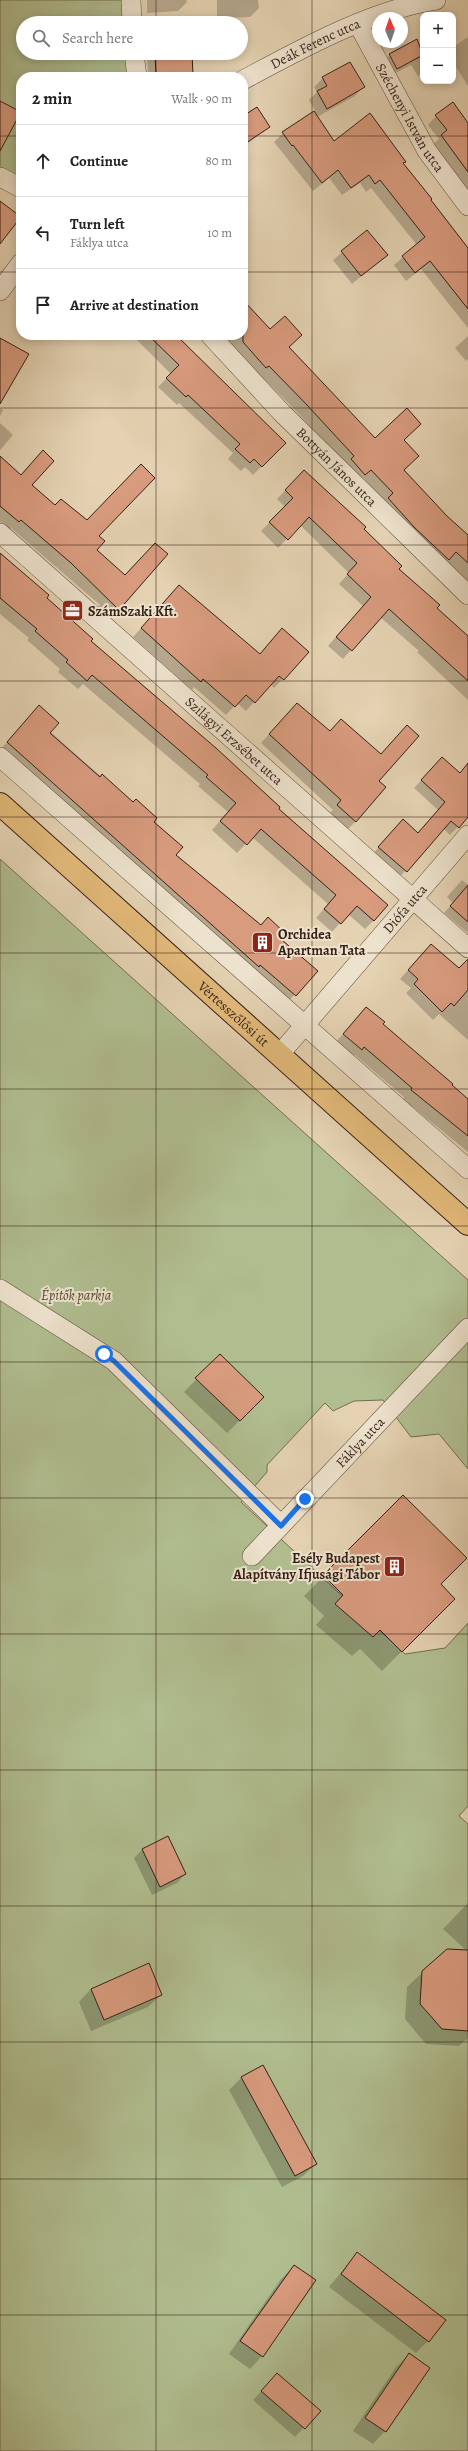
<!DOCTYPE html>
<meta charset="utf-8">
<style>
:root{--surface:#fff;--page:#f6f6f6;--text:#222;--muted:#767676;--line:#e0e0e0}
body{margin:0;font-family:Alegreya,serif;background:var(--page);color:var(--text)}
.controls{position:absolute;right:12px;top:12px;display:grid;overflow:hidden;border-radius:8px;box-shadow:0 2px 10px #0003}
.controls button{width:36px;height:36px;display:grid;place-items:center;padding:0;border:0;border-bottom:1px solid var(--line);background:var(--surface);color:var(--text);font:20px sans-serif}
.compass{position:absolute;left:372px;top:12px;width:36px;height:36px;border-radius:50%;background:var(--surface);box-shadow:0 2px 10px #0003;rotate:358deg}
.stop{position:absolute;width:12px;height:12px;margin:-9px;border:3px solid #1a73e8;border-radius:50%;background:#fff}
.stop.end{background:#1a73e8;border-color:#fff;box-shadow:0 1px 4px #0008}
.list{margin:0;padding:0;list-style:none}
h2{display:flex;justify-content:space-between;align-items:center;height:52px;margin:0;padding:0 16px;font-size:17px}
h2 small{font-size:13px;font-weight:400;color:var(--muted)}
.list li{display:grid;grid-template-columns:26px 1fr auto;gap:12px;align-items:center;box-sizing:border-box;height:72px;padding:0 16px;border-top:1px solid var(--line)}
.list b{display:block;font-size:15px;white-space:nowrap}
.list p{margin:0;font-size:13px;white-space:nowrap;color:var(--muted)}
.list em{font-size:13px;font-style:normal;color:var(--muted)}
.icon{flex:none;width:22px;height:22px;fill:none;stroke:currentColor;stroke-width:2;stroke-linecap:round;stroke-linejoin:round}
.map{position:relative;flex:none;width:468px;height:2451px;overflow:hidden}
.search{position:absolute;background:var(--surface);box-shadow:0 2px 10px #0003;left:16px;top:16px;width:232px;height:44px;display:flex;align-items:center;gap:10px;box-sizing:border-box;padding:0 14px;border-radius:22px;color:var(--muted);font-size:15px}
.panel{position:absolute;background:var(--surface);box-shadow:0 2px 10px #0003;left:16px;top:72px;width:232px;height:268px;border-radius:16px}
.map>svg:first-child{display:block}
.green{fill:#b0bd8f;stroke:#726e52}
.shadow{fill:#0003}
.building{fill:#d89b7e;stroke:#351f15}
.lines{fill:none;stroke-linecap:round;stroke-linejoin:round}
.minor-casing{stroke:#614c3c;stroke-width:20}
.major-casing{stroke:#351f15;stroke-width:24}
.minor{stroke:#ede2cd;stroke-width:19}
.major{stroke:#e2b979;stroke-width:22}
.route{stroke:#1a73e8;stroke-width:5}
.grid{fill:none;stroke:#351f15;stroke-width:1;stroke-opacity:0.55}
.labels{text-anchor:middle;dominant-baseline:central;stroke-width:4;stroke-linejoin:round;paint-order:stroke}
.street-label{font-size:14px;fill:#351f15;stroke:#ede2cd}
.poi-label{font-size:14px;font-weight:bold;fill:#351f15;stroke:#ede2cd;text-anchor:start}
.park-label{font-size:14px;font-style:italic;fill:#544634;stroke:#ede2cd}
</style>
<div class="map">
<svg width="468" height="2451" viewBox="0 0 468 2451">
<rect width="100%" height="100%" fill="#e4d2b2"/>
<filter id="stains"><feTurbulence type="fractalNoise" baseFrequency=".005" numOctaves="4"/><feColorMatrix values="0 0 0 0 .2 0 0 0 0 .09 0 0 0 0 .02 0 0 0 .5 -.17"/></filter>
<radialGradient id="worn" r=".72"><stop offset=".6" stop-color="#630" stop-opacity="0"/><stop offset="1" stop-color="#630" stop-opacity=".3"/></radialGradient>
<path class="green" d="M0 0H131L132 23H23V53H134L137 77H21V189L0 178Z
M0 859 468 1280V1469L439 1434 411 1437 383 1400 354 1401 333 1411 325 1403 267 1465V1472L241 1502 405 1654 445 1648 468 1623V1806L459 1816 468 1824V2451H0Z"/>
<path class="shadow" d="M147 0H186L187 2 178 11 147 13Z
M217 0H258L259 8 250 17 217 18Z
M468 37V86L453 62V47Z
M417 41 421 48 423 47V74L418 76 411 65 388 77 381 63 390 55Z
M147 53H191L192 75 190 77H148Z
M323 78 363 87 355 96 317 117 334 142 402 163 468 249V328L421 269 406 281 394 265 417 245 371 188 366 192 360 183 342 195 329 178 313 191 274 142 283 133 315 111 309 100 317 92 314 87Z
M436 116 468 125V191L433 144 439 139 428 125Z
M243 118 269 127 243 147Z
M367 231 386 255 352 284 333 260Z
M243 300 374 439 403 440V470L468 538V590L362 477 356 483 346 466 298 413 259 374 257 376 221 335H243Z
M21 308V316L17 314Z
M132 335H175L284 443 253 475 245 467 241 471 228 459 233 453 179 403 177 405 158 387 171 374Z
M468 336V359L466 361 455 348Z
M0 408 3 410 0 416Z
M0 423 13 435 0 450Z
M0 457 55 506 98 536 95 550 124 576 118 609 110 617 98 607 100 605 11 528 9 530 0 522Z
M304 471 363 529 435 608 468 637V700L417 652 419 651 380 617 343 659 328 646 363 606 339 584 349 573 300 525 278 548 261 531 285 507 277 499Z
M0 555 90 642 277 809 374 920 365 929 348 914 332 932 316 918 328 904 252 837 237 853 212 830 228 812 198 786 200 784 83 684 78 689 58 672 60 669 27 640 29 638 0 614Z
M171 595 259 655 274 638 308 652 274 688 270 684 246 711 237 703 226 715 194 687 192 690 133 637Z
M288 713 329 732 378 781 356 821 347 830 329 814 333 810 261 743Z
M31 715 153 822 175 855 316 971 286 1004 0 750Z
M442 758 459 774 468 764V816L450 835 443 828 398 879 371 856 395 829 417 833 438 810 414 788Z
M462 880 468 885V933L444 913 453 903 447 897Z
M431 945 468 975V1040L439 1014 433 1020 406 993 411 988 400 979Z
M366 1008 382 1025 468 1100V1152L403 1099 404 1097 355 1055 352 1058 335 1043Z
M220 1355 263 1397 227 1433 184 1392Z
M403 1496 439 1584 454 1599 382 1671 360 1649 352 1656 316 1625 324 1616 304 1596Z
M142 1850 185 1874 177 1883 152 1895 134 1858Z
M468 1903V2038L459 2046 426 2044 405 2019 407 1987 423 1972 467 1951 443 1929Z
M148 1965 161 1995 148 2007 91 2031 79 2002 91 1989Z
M262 2067 316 2164 303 2176 282 2187 229 2090 241 2078Z
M357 2253 428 2341 416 2353 329 2287Z
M294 2266 262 2356 250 2369 229 2354 281 2279Z
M409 2355 385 2431 373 2444 353 2431 396 2367Z
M277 2374 319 2411 295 2437 253 2400Z"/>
<path class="building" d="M417 39 423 55 397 69 389 54Z
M155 53H192L193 75 156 77Z
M350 62 365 87 327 109 317 91 327 86 322 77Z
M0 101 21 112 0 151Z
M453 102 468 123V172L441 135 447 130 435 115Z
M257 107 270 127 243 145V116Z
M314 111 334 141 370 113 406 162 403 163 432 199 431 200 468 248V309L430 261 415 273 402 256 425 237 380 180 375 184 369 175 351 188 338 170 322 183 293 145 292 146 282 132Z
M0 201 21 217 0 244Z
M367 230 388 255 361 276 341 251Z
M243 300 270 329 285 316 302 335 289 347 375 438 407 408 421 424 404 440 419 456 404 470 447 516 468 535V563L456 552 449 560 415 528 388 498 393 493 371 470 365 475 351 459 354 456 307 405 269 366 266 368 243 342Z
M148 335H176L286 443 262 467 254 459 250 463 235 449 240 444 188 395 186 397 166 378 179 365Z
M0 338 29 354 0 404Z
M43 450 54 461 32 485 55 505 61 499 87 520 141 464 155 478 99 536 105 541 97 550 125 575 155 543 168 554 119 610 71 563 21 520 19 522 0 506V456L21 475Z
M304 470 366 527 364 529 402 566 399 569 440 605 437 608 468 636V681L389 609 352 651 336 637 371 597 347 574 357 563 309 517 288 540 269 522 293 498 285 490Z
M0 553 49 595 47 598 93 639 91 641 216 748 280 807 279 809 388 905 374 921 357 906 341 924 324 909 336 895 261 829 247 845 220 821 236 803 206 777 208 775 92 675 87 681 66 662 68 660 35 631 37 629 0 598Z
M179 585 260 654 282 628 309 652 284 680 279 676 255 703 246 695 235 707 203 679 201 682 141 628Z
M297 703 330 731 341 719 381 754 407 725 419 736 379 781 386 787 356 822 337 805 341 800 269 734Z
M39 705 59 723 50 733 100 777 102 774 133 802 136 799 157 818 154 822 183 847 176 855 261 925 268 917 287 935 282 940 318 971 296 996 260 965 259 967 7 742Z
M442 757 460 773 468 763V817L459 828 451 821 407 872 378 847 403 819 418 833 445 802 421 780Z
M468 885V922L450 906Z
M431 944 459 968 468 959V990L454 1006 451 1003 442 1012 414 984 418 979 408 970Z
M366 1007 385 1022 383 1024 453 1084 452 1085 468 1099V1136L411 1090 412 1088 364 1047 362 1050 343 1034Z
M220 1354 264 1397 240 1421 195 1378Z
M403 1495 467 1558 441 1584 455 1599 402 1652 380 1630 373 1637 335 1604 343 1595 323 1575Z
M168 1836 186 1874 160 1887 142 1849Z
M447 1949 468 1950V2031L442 2029 420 2004 422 1971Z
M149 1963 162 1995 104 2020 91 1989Z
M263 2065 317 2164 295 2176 241 2077Z
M357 2252 446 2320 429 2342 341 2274Z
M294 2265 316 2280 263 2357 240 2341Z
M409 2353 430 2368 386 2432 365 2418Z
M277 2373 321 2411 305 2429 261 2391Z"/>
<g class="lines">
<defs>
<g id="minor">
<path d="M131 0 132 23"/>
<path id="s1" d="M358 24 427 151 468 206"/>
<path d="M134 53 137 77"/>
<path id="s2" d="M243 80C301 49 371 10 436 0"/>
<path d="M0 177 21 188"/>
<path d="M0 291 21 263"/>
<path id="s3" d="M210 335 282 413 468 595"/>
<path id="s4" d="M0 533 468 948"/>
<path d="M0 757 468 1169"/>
<path id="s5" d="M279 1055 468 835"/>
<path d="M0 1289 114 1361 281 1525"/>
<path id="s6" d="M252 1556 468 1328"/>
</g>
<g id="major">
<path id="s7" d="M0 804 468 1224"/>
</g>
</defs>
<use href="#minor" class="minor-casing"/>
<use href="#major" class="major-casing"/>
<use href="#minor" class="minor"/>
<use href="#major" class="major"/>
</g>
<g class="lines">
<path class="route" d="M104 1354 114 1361 281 1526 305 1499"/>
</g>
<path class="grid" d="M156 0V23M312 0V2451M156 53V77M0 136H21M243 136H468M0 272H21M243 272H468M156 335V2451M0 408H468M0 545H468M0 681H468M0 817H468M0 953H468M0 1089H468M0 1226H468M0 1362H468M0 1498H468M0 1634H468M0 1770H468M0 1906H468M0 2042H468M0 2179H468M0 2315H468"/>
<defs>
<symbol id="office-square" viewBox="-11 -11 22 22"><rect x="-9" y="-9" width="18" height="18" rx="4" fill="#8f2418" stroke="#ede2cd"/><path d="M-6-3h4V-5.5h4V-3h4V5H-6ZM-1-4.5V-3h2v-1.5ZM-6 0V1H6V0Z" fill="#fff"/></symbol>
<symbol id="building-square" viewBox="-11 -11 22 22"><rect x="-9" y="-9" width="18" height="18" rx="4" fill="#8f2418" stroke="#ede2cd"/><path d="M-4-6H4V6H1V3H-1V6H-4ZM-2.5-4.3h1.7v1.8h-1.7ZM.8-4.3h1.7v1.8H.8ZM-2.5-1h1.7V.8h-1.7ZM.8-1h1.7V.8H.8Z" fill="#fff"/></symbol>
</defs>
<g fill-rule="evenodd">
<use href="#office-square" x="60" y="598" width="25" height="25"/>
<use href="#building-square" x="250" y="930" width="25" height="25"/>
<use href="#building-square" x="382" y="1554" width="25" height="25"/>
</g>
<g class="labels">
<g class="street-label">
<text stroke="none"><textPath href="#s2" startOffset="81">Deák Ferenc utca</textPath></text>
<text stroke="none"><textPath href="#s1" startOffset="107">Széchenyi István utca</textPath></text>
<text stroke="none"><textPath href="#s3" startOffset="183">Bottyán János utca</textPath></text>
<text stroke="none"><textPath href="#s4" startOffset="313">Szilágyi Erzsébet utca</textPath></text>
<text stroke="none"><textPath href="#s5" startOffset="193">Diófa utca</textPath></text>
<text stroke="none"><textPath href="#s7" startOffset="314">Vértesszőlősi út</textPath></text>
<text stroke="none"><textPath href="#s6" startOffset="157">Fáklya utca</textPath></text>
</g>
<g class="poi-label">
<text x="88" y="611">SzámSzaki Kft.</text>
<text x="278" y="934">Orchidea<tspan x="278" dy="16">Apartman Tata</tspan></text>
<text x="380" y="1558" text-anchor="end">Esély Budapest<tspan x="380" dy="16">Alapítvány Ifjusági Tábor</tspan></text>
</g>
<g class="park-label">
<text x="76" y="1295">Építők parkja</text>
</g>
</g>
<rect width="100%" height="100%" filter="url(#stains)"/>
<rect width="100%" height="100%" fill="url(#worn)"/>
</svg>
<div class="controls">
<button>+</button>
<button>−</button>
</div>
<svg class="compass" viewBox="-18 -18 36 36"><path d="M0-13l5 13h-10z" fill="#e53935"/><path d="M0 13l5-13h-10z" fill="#767676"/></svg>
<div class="stop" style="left:104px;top:1354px"></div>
<div class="stop end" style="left:305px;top:1499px"></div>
<div class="search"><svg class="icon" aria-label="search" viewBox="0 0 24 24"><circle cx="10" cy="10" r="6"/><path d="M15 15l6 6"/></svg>Search here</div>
<section class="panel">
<h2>2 min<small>Walk · 90 m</small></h2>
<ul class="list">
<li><svg class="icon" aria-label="ahead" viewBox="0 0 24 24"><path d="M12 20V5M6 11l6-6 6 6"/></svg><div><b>Continue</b></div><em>80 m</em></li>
<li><svg class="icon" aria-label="left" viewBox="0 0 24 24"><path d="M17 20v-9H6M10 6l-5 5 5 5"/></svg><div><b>Turn left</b><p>Fáklya utca</p></div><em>10 m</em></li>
<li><svg class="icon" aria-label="arrive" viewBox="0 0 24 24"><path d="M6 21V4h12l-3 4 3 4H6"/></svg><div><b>Arrive at destination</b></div></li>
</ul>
</section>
</div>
